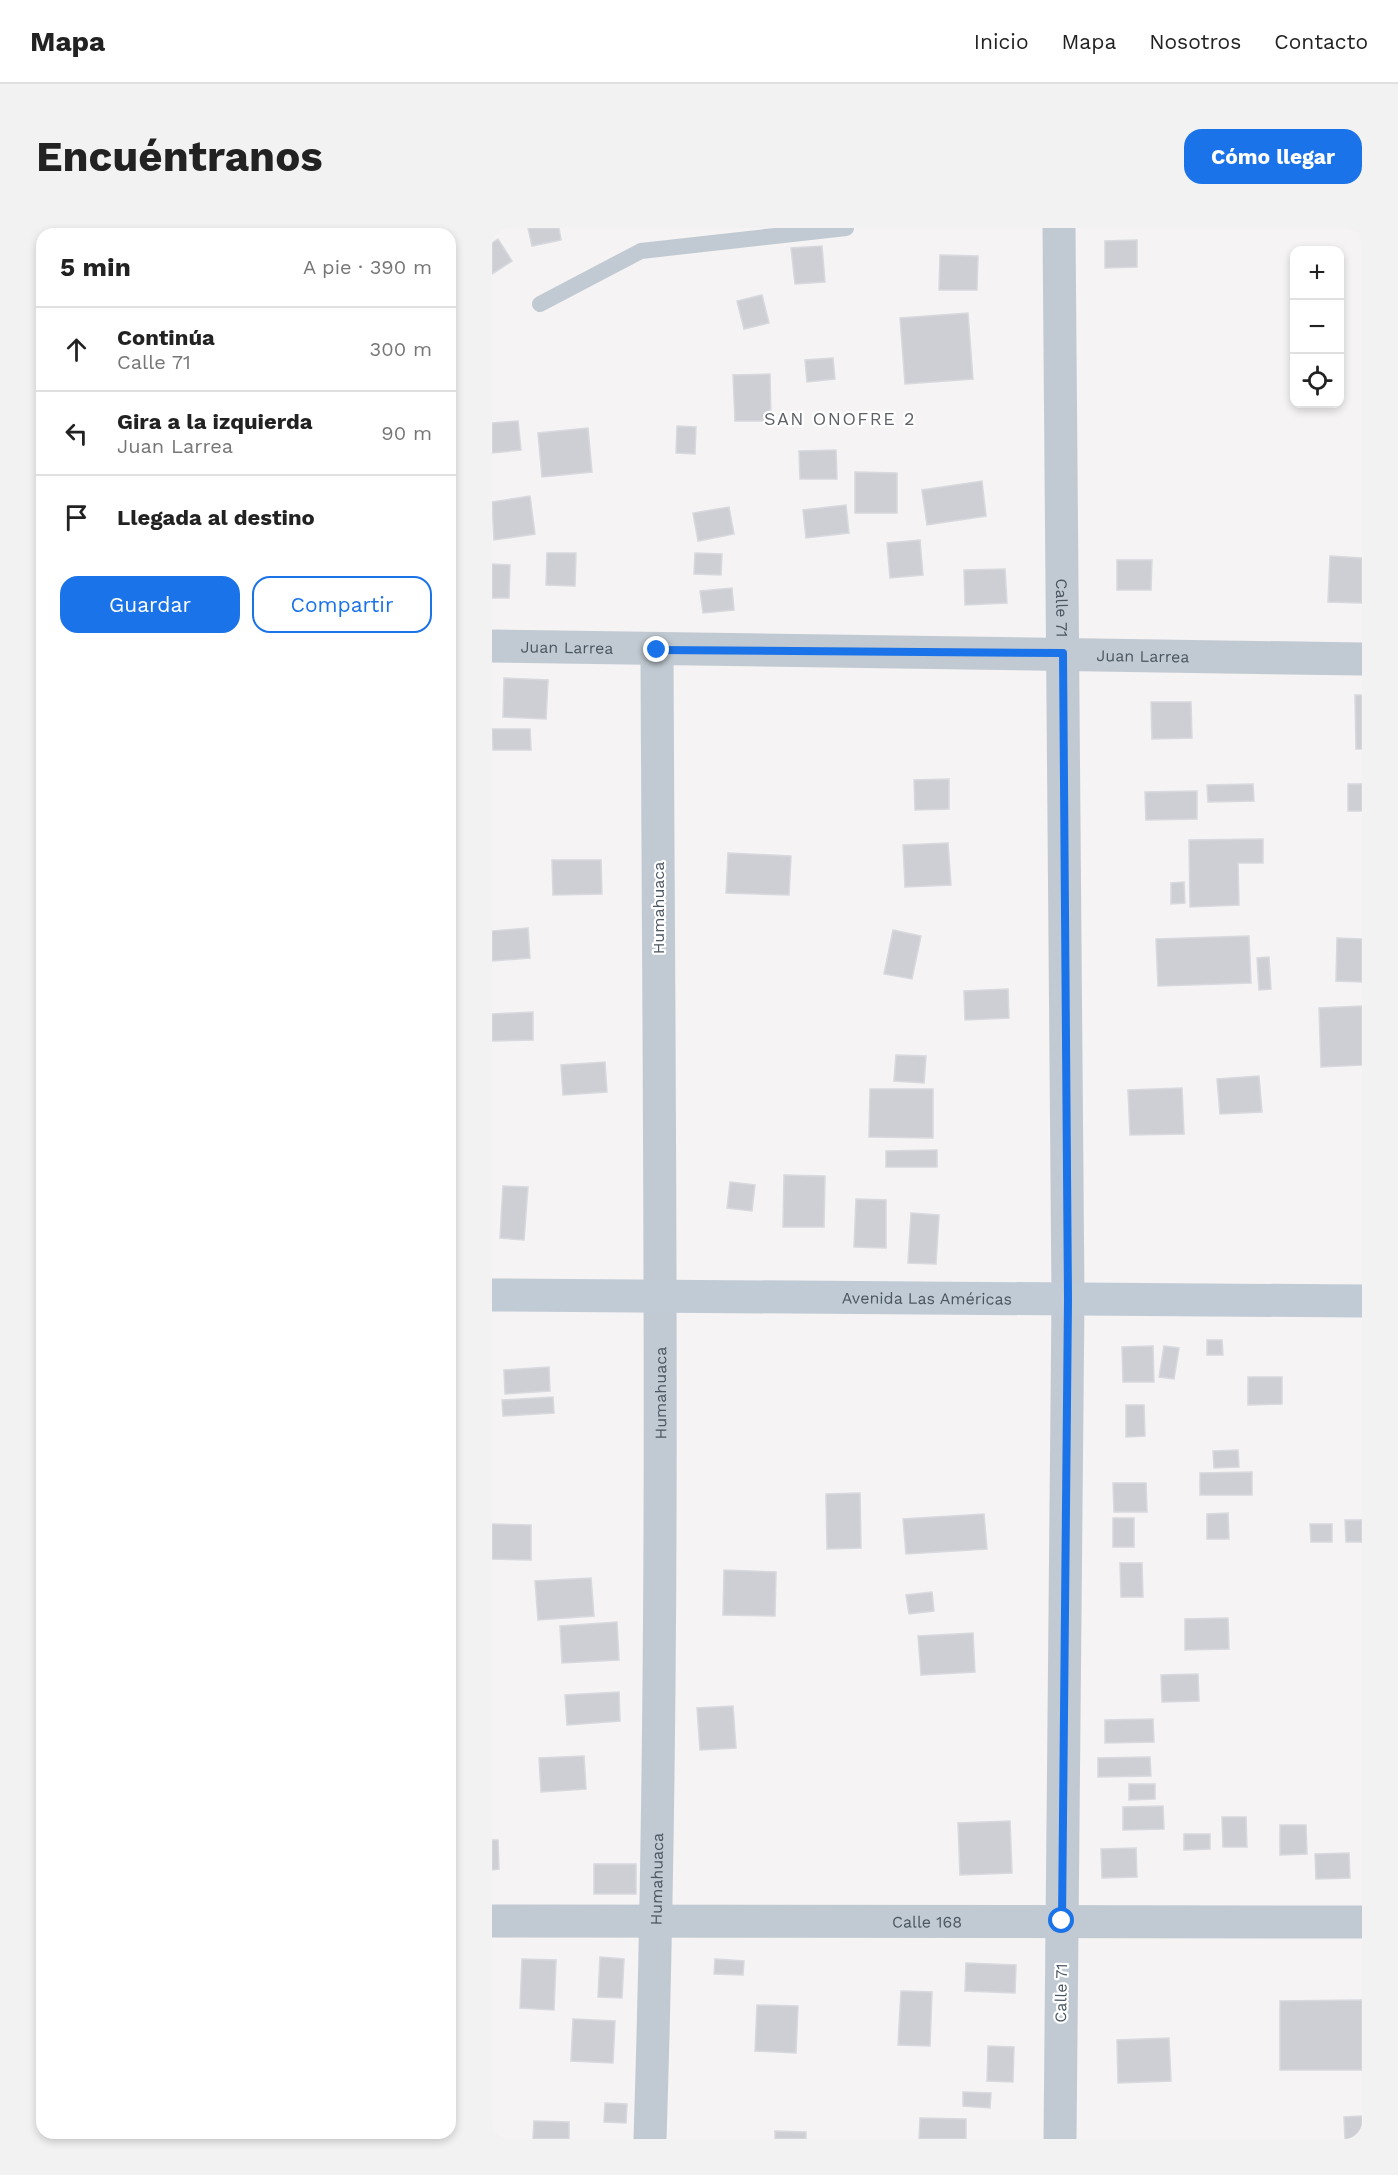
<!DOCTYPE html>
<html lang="es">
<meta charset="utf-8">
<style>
:root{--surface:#fff;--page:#f2f2f2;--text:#222;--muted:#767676;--line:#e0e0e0;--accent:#1a73e8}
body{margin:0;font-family:"Work Sans",sans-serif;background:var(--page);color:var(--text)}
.controls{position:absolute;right:18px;top:18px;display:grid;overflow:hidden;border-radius:12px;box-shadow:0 3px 9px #0003}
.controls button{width:54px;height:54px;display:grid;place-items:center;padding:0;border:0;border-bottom:2px solid var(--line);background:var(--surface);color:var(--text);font:30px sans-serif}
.stop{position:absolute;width:18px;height:18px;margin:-14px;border:4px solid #1a73e8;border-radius:50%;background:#fff}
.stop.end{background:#1a73e8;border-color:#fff;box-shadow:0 2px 6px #0008}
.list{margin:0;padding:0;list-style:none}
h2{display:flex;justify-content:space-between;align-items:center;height:78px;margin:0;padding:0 24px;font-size:26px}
h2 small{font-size:20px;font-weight:400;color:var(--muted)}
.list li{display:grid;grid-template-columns:39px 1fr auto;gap:18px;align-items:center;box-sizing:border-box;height:84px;padding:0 24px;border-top:2px solid var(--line)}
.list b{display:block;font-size:22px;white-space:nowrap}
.list p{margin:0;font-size:20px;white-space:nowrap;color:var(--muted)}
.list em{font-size:20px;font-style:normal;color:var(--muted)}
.actions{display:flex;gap:12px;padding:18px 24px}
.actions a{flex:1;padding:14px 0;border:2px solid var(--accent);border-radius:18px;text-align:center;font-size:21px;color:var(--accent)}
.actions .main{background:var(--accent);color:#fff}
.icon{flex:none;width:33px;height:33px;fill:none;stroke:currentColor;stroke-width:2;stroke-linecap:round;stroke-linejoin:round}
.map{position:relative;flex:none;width:870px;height:1911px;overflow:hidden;border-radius:18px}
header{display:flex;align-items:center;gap:36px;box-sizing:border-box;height:84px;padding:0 30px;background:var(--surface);border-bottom:2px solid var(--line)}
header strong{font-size:28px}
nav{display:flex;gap:33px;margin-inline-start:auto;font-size:21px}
.intro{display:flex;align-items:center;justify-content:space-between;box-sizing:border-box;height:144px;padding:0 36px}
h1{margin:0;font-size:42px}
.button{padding:15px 27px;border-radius:18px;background:var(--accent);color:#fff;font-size:21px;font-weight:700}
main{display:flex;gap:36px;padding:0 36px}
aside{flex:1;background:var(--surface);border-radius:18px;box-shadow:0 3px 9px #0003}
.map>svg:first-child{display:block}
.building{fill:#cdcfd5;stroke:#d7d9de;stroke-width:1.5}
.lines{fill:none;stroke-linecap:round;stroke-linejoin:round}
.lane{stroke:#c1cad2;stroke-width:16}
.street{stroke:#c1cad2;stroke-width:33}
.secondary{stroke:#c1cbd6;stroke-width:33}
.route{stroke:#1a73e8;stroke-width:8}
.labels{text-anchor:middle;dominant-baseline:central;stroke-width:4.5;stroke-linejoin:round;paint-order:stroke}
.street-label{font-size:16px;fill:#4a5661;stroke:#fff}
.neighbourhood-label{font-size:18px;letter-spacing:1.5px;fill:#5f6368;stroke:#fff}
</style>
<header>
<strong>Mapa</strong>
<nav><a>Inicio</a><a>Mapa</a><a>Nosotros</a><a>Contacto</a></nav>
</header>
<div class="intro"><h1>Encuéntranos</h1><a class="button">Cómo llegar</a></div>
<main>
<aside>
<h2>5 min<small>A pie · 390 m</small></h2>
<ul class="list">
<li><svg class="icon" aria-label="ahead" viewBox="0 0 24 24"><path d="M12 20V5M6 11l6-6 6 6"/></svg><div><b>Continúa</b><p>Calle 71</p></div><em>300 m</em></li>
<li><svg class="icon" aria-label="left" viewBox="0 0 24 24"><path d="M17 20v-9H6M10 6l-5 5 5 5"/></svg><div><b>Gira a la izquierda</b><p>Juan Larrea</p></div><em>90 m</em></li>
<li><svg class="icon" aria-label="arrive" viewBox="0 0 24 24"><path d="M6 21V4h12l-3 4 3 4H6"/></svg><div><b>Llegada al destino</b></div></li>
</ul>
<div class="actions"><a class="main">Guardar</a><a>Compartir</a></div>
</aside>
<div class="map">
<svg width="870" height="1911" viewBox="0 0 870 1911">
<rect width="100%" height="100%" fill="#f5f3f3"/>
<path class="building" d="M36 0H67L69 12 40 18Z
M6 11 20 33 0 46V15Z
M645 12V39L613 40V13Z
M330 18 333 54 303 56 299 20Z
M448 27 486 28 485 62H447Z
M270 67 277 95 252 101 245 73Z
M476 85 481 151 413 156 408 90Z
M341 130 343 151 315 154 313 132Z
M278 146 279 193H243L241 147Z
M26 193 29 222 0 225V195Z
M185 198 204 199 203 226 184 225Z
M96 200 100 244 50 249 46 205Z
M344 222 345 251H308L307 223Z
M363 244 405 245V285H363Z
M490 253 494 288 435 297 430 262Z
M38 268 43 306 2 312 0 274Z
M354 277 357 305 314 310 311 282Z
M237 279 242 306 206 313 201 285Z
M428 312 431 347 398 350 395 315Z
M55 325H84L83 358 54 357Z
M203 325 230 326 229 347 202 346Z
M838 328 870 330V375L836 374Z
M625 332H660L659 362H625Z
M0 336 18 337 17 370H0Z
M513 341 515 375 473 377 472 342Z
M240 360 242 382 211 385 208 363Z
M12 450 56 452 54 491 11 489Z
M863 467H870V521H864Z
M659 474H699L700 510 660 511Z
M0 501H38L39 522H1Z
M457 551V581L423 582 422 552Z
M761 556 762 573 716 574 715 557Z
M856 556H870V583H856Z
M705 563V591L654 592 653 564Z
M771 611V635H746L747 677 698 679 697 612Z
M456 615 459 657 413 659 411 617Z
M236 625 299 628 297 667 234 665Z
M60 632H109L110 666 61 667Z
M692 654 693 675 679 676V655Z
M36 700 38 730 0 733V703Z
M401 702 429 708 420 751 392 746Z
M757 708 759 755 666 758 664 711Z
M845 710 870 711V754L844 753Z
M777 729 779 761 767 762 765 730Z
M516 761 517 790 473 792 472 763Z
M870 778V837L829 839 827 780Z
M41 784V812L0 813V786Z
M404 827 434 828 432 855 402 853Z
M113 834 115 864 71 867 69 837Z
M767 848 770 884 728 886 725 851Z
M690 860 692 906 638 907 636 862Z
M378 861H441V910L377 909Z
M445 922V939H394V923Z
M292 947 333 948 332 999H291Z
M238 954 263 957 260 983 235 980Z
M11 958 36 959 32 1012 8 1010Z
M364 971 394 972V1020L362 1019Z
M419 985 447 987 444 1036 416 1035Z
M715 1112H730L731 1127H715Z
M661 1118 662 1154H631L630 1119Z
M672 1118 687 1120 682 1151 667 1149Z
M57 1139 58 1163 13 1166 12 1142Z
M756 1149H790V1176L756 1177Z
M61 1169 62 1185 11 1188 10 1172Z
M634 1177H652L653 1208 634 1209Z
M746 1222 747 1239 722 1240 721 1223Z
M760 1244V1267H708V1245Z
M621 1255H654L655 1284H622Z
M368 1265 369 1320 335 1321 334 1266Z
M736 1285 737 1311H715V1286Z
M492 1286 495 1321 414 1326 411 1291Z
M621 1290H642V1319H621Z
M853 1292H870V1314H854Z
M0 1296 39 1297V1332L0 1331Z
M818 1296H840V1314H819Z
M628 1335H650L651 1369H629Z
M232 1342 284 1344 283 1388 231 1387Z
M99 1350 102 1388 46 1392 43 1353Z
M440 1364 442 1383 417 1386 414 1367Z
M736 1390 737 1421 693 1422V1391Z
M125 1394 127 1432 70 1435 68 1398Z
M481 1405 483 1444 429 1447 426 1408Z
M706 1446 707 1473 670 1474 669 1447Z
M127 1464 128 1493 75 1497 73 1467Z
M241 1478 244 1520 208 1522 205 1480Z
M661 1491 662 1514 613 1515V1492Z
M92 1528 94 1561 49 1564 47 1530Z
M658 1529 659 1548 606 1549V1530Z
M637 1556H663V1571L637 1572Z
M671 1578 672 1601 631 1602V1579Z
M730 1589H754L755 1619H731Z
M518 1593 520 1645 468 1647 466 1595Z
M788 1597H814L815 1626 788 1627Z
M692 1606H718V1621L692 1622Z
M0 1612H6L7 1641 0 1642Z
M644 1620 645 1649 610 1650 609 1621Z
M857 1625 858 1650 824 1651 823 1626Z
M102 1636H144V1666H102Z
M108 1729 132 1731 130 1770 106 1769Z
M30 1731 64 1732 62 1782 28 1780Z
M223 1731 252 1733 251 1747 222 1746Z
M474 1735 524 1737 523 1765 473 1763Z
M409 1763 440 1764 438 1818 406 1817Z
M870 1772V1842H788V1773Z
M265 1777 306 1778 304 1825 263 1823Z
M81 1791 123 1793 121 1835 79 1833Z
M677 1810 679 1853 626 1855 625 1812Z
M496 1818 522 1819 521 1854 495 1853Z
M471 1864 499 1865 498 1880 471 1878Z
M113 1875 135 1876 134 1895 112 1894Z
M870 1888V1911H853L852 1889Z
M428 1890 474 1891V1911H427Z
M42 1893 77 1894V1911H41Z
M283 1903 314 1904V1911H283Z"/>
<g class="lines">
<path class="lane" d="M48 76 149 23 354 0"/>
<g class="street">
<path id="s1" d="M567 0 576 1071 568 1911"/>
<path id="s2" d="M0 418 870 431"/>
<path id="s3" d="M0 1693 870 1694"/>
<path id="s4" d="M158 1911C174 1415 167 918 165 422"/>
</g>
<path class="secondary" id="s5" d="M0 1067 870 1073"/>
</g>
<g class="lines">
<path class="route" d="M165 422 571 425 576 1071 570 1693"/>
</g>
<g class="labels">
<g class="street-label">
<text stroke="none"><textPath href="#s1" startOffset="380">Calle 71</textPath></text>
<text stroke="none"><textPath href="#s2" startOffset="75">Juan Larrea</textPath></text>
<text stroke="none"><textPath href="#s2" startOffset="651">Juan Larrea</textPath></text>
<text transform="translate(166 680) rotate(-90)">Humahuaca</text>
<text stroke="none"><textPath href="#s5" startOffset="435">Avenida Las Américas</textPath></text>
<text stroke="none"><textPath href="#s4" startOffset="746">Humahuaca</textPath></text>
<text stroke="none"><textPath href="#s4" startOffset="260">Humahuaca</textPath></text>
<text stroke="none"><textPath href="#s3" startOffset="435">Calle 168</textPath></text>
<text transform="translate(569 1765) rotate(-89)">Calle 71</text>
</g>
<g class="neighbourhood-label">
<text x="348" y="190">SAN ONOFRE 2</text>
</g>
</g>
</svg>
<div class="controls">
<button>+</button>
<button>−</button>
<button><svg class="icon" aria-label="locate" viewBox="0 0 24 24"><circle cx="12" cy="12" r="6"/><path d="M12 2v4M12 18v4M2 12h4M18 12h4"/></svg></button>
</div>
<div class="stop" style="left:570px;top:1693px"></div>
<div class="stop end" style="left:165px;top:422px"></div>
</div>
</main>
